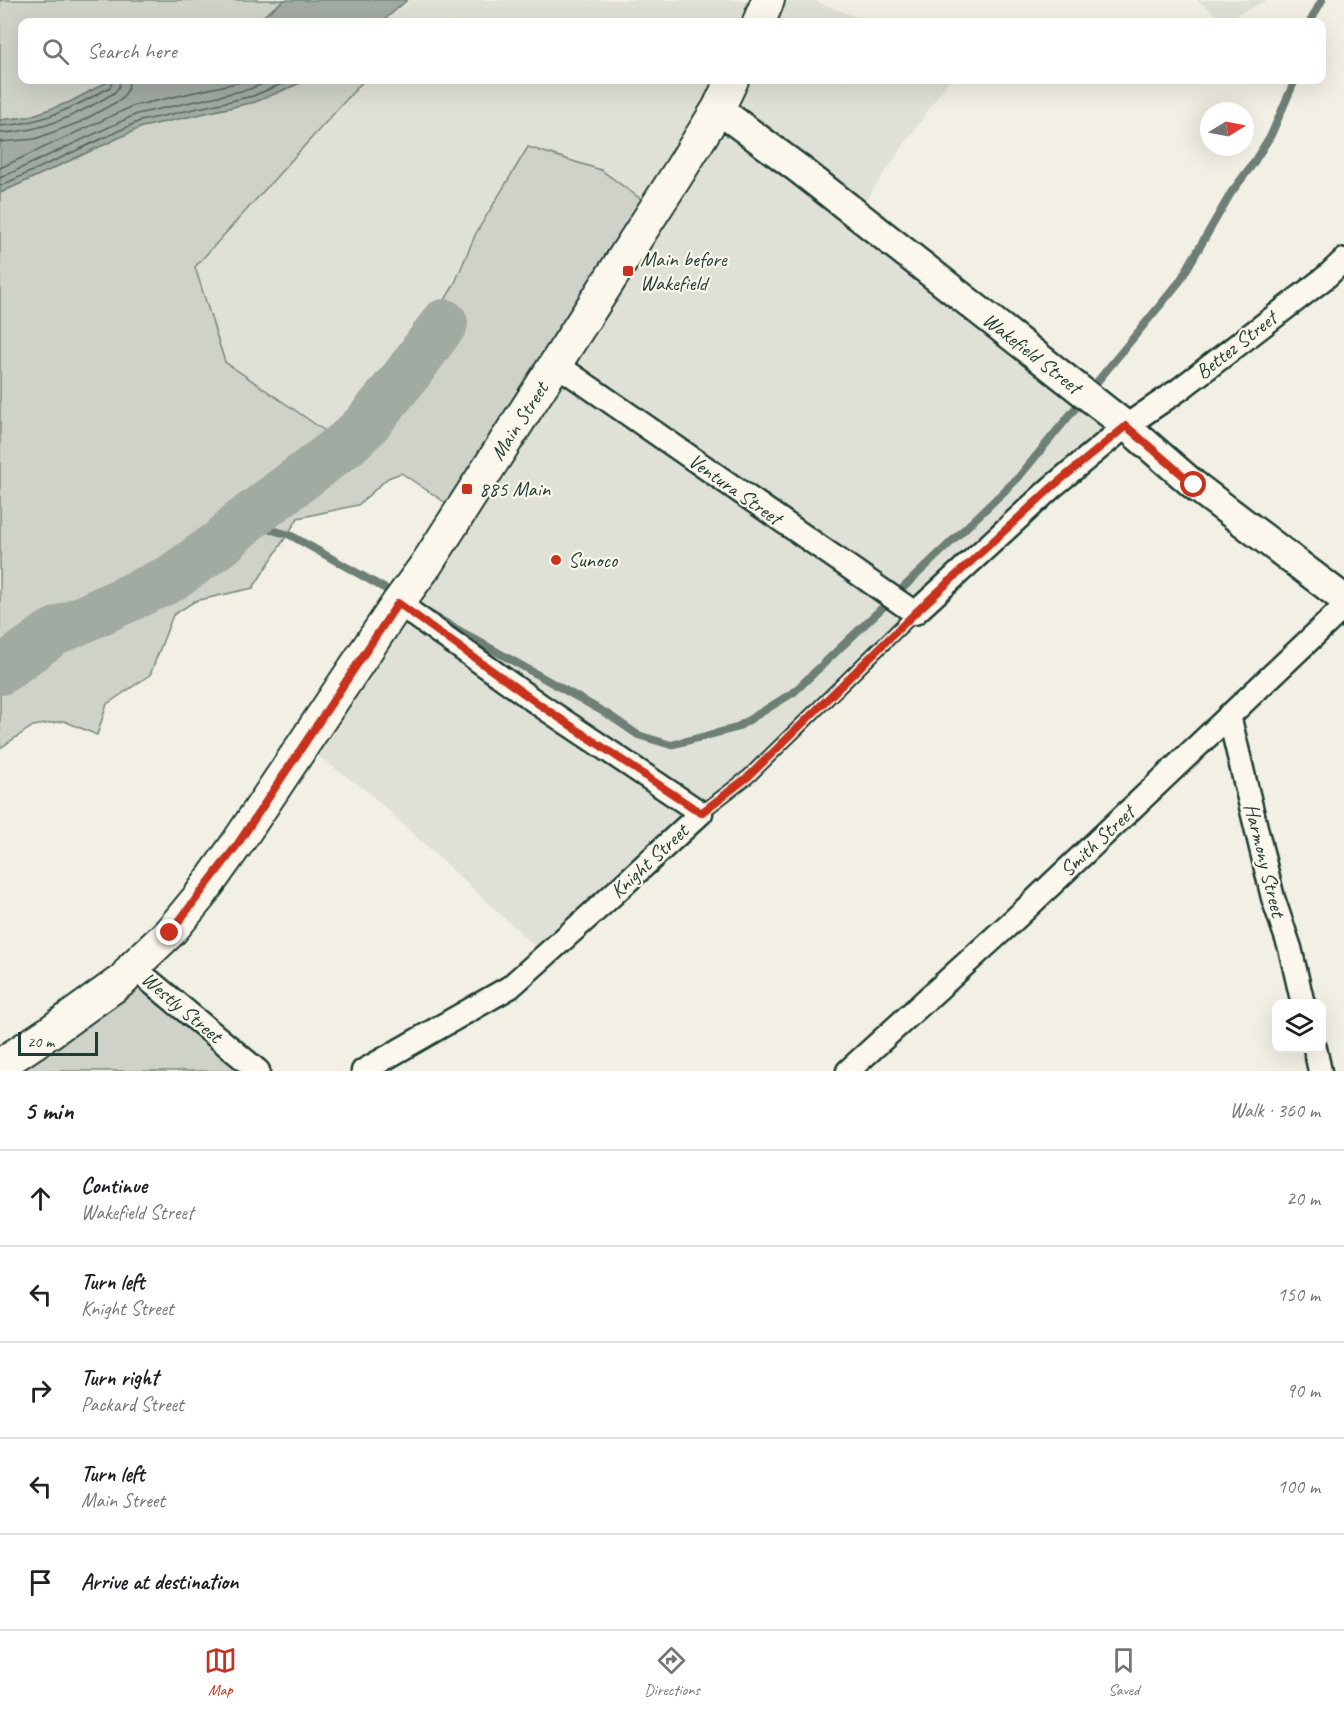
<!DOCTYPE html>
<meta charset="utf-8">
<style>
:root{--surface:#fff;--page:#f6f6f6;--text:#202124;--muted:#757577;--line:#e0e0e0;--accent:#c8321e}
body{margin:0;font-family:Caveat,sans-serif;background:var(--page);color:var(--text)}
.controls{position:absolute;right:18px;bottom:18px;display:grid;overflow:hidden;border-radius:12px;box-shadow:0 6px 24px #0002}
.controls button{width:54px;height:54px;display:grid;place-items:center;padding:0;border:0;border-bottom:2px solid var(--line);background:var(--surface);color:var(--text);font:30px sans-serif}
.compass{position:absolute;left:1200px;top:102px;width:54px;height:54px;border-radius:50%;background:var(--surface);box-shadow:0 6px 24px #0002;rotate:80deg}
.scale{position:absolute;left:18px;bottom:15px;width:80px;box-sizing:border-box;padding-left:6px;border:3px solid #1f3d34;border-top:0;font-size:16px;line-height:21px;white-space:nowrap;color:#1f3d34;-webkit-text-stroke:4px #fbf7ec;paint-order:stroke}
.stop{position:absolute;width:18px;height:18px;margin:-14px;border:4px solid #c8321e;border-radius:50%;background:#fff}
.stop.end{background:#c8321e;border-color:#fff;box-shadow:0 2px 6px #0008}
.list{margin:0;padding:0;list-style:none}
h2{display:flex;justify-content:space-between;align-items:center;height:78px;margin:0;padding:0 24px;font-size:26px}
h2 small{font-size:20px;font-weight:400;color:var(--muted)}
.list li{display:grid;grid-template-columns:39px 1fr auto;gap:18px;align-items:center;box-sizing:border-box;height:96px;padding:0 24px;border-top:2px solid var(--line)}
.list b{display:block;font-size:22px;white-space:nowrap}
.list p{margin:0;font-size:20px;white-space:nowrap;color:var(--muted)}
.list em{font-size:20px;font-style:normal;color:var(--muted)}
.icon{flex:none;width:33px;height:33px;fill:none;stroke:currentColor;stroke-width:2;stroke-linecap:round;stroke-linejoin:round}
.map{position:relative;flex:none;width:1344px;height:1071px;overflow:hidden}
.search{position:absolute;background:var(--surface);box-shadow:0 6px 24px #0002;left:18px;right:18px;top:18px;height:66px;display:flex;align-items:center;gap:15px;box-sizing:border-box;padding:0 21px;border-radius:12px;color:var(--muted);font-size:22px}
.sheet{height:558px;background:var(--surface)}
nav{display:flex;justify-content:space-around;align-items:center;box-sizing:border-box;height:84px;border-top:2px solid var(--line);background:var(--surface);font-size:16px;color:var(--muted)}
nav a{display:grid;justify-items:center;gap:3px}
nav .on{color:var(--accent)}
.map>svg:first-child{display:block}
.built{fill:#e0e1d6}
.green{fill:#cfd2c8;stroke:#77887e;stroke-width:1.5}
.water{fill:#a2aba1;stroke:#6e7f75;stroke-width:1.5}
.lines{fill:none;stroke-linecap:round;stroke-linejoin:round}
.shore{stroke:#536960;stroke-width:1.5}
.stream{stroke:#6e7f75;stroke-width:8}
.river{stroke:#a2aba1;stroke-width:48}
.service-casing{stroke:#1f3d34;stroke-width:16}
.minor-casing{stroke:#1f3d34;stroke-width:27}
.tertiary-casing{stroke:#1f3d34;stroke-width:33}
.secondary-casing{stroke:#1f3d34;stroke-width:36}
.service{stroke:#fbf7ec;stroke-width:12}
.minor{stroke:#fbf7ec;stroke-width:22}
.tertiary{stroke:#fbf7ec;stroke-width:28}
.secondary{stroke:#fbf7ec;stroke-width:32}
.route{stroke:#c8321e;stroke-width:8}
.poi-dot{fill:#c8321e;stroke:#fbf7ec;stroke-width:2}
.labels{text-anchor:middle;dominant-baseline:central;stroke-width:4.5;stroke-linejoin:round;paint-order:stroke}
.poi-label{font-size:21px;fill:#1f3d34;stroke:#fbf7ec;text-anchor:start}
.street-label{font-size:21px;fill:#1f3d34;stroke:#fbf7ec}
</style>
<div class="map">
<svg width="1344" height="1071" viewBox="0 0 1344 1071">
<rect width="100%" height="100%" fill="#f2f0e5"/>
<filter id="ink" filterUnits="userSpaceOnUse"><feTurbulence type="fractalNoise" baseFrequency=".0167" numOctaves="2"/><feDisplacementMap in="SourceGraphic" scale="12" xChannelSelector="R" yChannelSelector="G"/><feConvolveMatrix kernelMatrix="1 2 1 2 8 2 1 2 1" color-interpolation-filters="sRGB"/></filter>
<g filter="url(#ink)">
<path class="built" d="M407 0H813L868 22H382Z
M1197 0H1268L1221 22 1215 14Z
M364 80H949L857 213 1123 424 741 779 540 951 368 792 305 747 452 528 476 233 454 285 415 350 349 424 328 433 225 362 195 267Z"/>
<path class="green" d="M0 0H284L256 22H22V80H111L70 102 28 117 0 120Z
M307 80H364L195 267 225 362 328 433 349 424 415 350 454 285 476 233 528 147 601 170 657 211 461 513 401 473 388 478 358 505 298 518 253 588 195 601 173 615 150 675 107 704 97 735 64 721 33 726 0 748V193L142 127 255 102Z
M138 971 260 1071H0Z"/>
<path class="water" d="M284 0H407L382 22H256Z
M111 80H307L255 102 142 127 0 193V120L28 117 70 102Z"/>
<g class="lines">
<path class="shore" d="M0 126C40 124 76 107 110 87L113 80
M0 133C42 132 79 114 114 93L119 87 120 80
M0 142 35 139 80 122 122 99 128 89 129 80
M0 168 133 106 249 80
M0 178 137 114 250 89 272 80
M0 186 140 121 253 96 291 80"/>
<path class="stream" d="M1310 22 1322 0
M243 522 290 535 398 596
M430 614 609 715 638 735 671 745 736 728 794 692 1018 478 1180 281 1231 193 1252 165 1271 135 1295 80"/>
<path class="river" d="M0 671 51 634 172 578 222 542 243 522 347 443 365 426 408 373 444 323"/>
<defs>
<path id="service" d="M701 813 749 776 915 613"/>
<path id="minor" d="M556 364 915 613 1052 487 1126 426 1180 389 1326 277 1344 260
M1229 715 1273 898 1290 948 1303 1004
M133 967 258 1071
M1315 1048 1320 1071
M363 1071 510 987 606 901 701 813 540 705 398 603
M848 1071 1016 918 1344 607"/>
<path id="tertiary" d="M718 109 799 169 1126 426 1194 485 1344 599"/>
<path id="secondary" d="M759 22 768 0
M0 1065 50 1032 124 979 133 967 170 932 199 897 236 845 398 603 426 565 677 175 718 109 732 80"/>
</defs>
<use href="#service" class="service-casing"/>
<use href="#minor" class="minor-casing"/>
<use href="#tertiary" class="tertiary-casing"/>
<use href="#secondary" class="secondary-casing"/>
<use href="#service" class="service"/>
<use href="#minor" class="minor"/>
<use href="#tertiary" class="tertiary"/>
<use href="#secondary" class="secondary"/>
</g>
</g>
<g class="lines" filter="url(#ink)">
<path class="route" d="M170 933 237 845 398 603 540 705 701 813 749 776 915 613 1052 487 1126 426 1194 485"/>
</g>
<g class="poi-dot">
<rect x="622" y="265" width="12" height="12" rx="3"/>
<rect x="461" y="483" width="12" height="12" rx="3"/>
<circle cx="556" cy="560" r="6"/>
</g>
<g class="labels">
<g class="poi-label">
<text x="640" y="259">Main before<tspan x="640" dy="24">Wakefield</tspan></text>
<text x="479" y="489">885 Main</text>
<text x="568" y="560">Sunoco</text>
</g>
<g class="street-label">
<text transform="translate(1236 345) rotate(-38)">Bettez Street</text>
<text transform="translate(1032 353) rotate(38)">Wakefield Street</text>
<text transform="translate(519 421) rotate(-57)">Main Street</text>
<text transform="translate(735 489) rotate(35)">Ventura Street</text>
<text transform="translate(1097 841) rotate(-43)">Smith Street</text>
<text transform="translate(1265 860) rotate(76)">Harmony Street</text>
<text transform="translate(649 861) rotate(-43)">Knight Street</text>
<text transform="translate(182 1007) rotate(40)">Westly Street</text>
</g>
</g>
</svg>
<div class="controls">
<button><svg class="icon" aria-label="layers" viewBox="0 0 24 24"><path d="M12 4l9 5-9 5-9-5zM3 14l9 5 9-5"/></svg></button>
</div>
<svg class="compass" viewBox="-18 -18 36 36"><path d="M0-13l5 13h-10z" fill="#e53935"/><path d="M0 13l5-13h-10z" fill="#757577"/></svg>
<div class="scale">20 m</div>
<div class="stop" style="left:1194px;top:485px"></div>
<div class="stop end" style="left:170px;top:933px"></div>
<div class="search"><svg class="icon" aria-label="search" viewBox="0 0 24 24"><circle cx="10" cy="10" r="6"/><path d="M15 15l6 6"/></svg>Search here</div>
</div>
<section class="sheet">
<h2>5 min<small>Walk · 360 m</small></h2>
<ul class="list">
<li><svg class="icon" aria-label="ahead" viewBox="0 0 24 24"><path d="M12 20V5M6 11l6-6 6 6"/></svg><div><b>Continue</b><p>Wakefield Street</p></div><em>20 m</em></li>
<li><svg class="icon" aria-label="left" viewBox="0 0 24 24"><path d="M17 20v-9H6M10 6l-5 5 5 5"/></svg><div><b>Turn left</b><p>Knight Street</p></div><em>150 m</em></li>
<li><svg class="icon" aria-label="right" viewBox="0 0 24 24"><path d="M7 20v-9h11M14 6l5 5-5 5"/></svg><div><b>Turn right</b><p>Packard Street</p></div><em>90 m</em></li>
<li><svg class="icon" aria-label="left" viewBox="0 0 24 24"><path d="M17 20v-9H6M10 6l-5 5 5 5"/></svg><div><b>Turn left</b><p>Main Street</p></div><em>100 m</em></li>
<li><svg class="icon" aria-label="arrive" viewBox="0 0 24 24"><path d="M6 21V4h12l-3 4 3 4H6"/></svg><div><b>Arrive at destination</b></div></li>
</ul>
</section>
<nav>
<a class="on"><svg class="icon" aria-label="map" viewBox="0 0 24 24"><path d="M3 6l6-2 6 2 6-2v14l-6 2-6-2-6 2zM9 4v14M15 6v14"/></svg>Map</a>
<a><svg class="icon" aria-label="directions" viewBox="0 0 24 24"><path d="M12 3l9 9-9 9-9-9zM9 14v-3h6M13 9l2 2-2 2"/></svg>Directions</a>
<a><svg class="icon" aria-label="saved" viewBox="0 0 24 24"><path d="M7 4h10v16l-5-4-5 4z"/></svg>Saved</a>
</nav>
